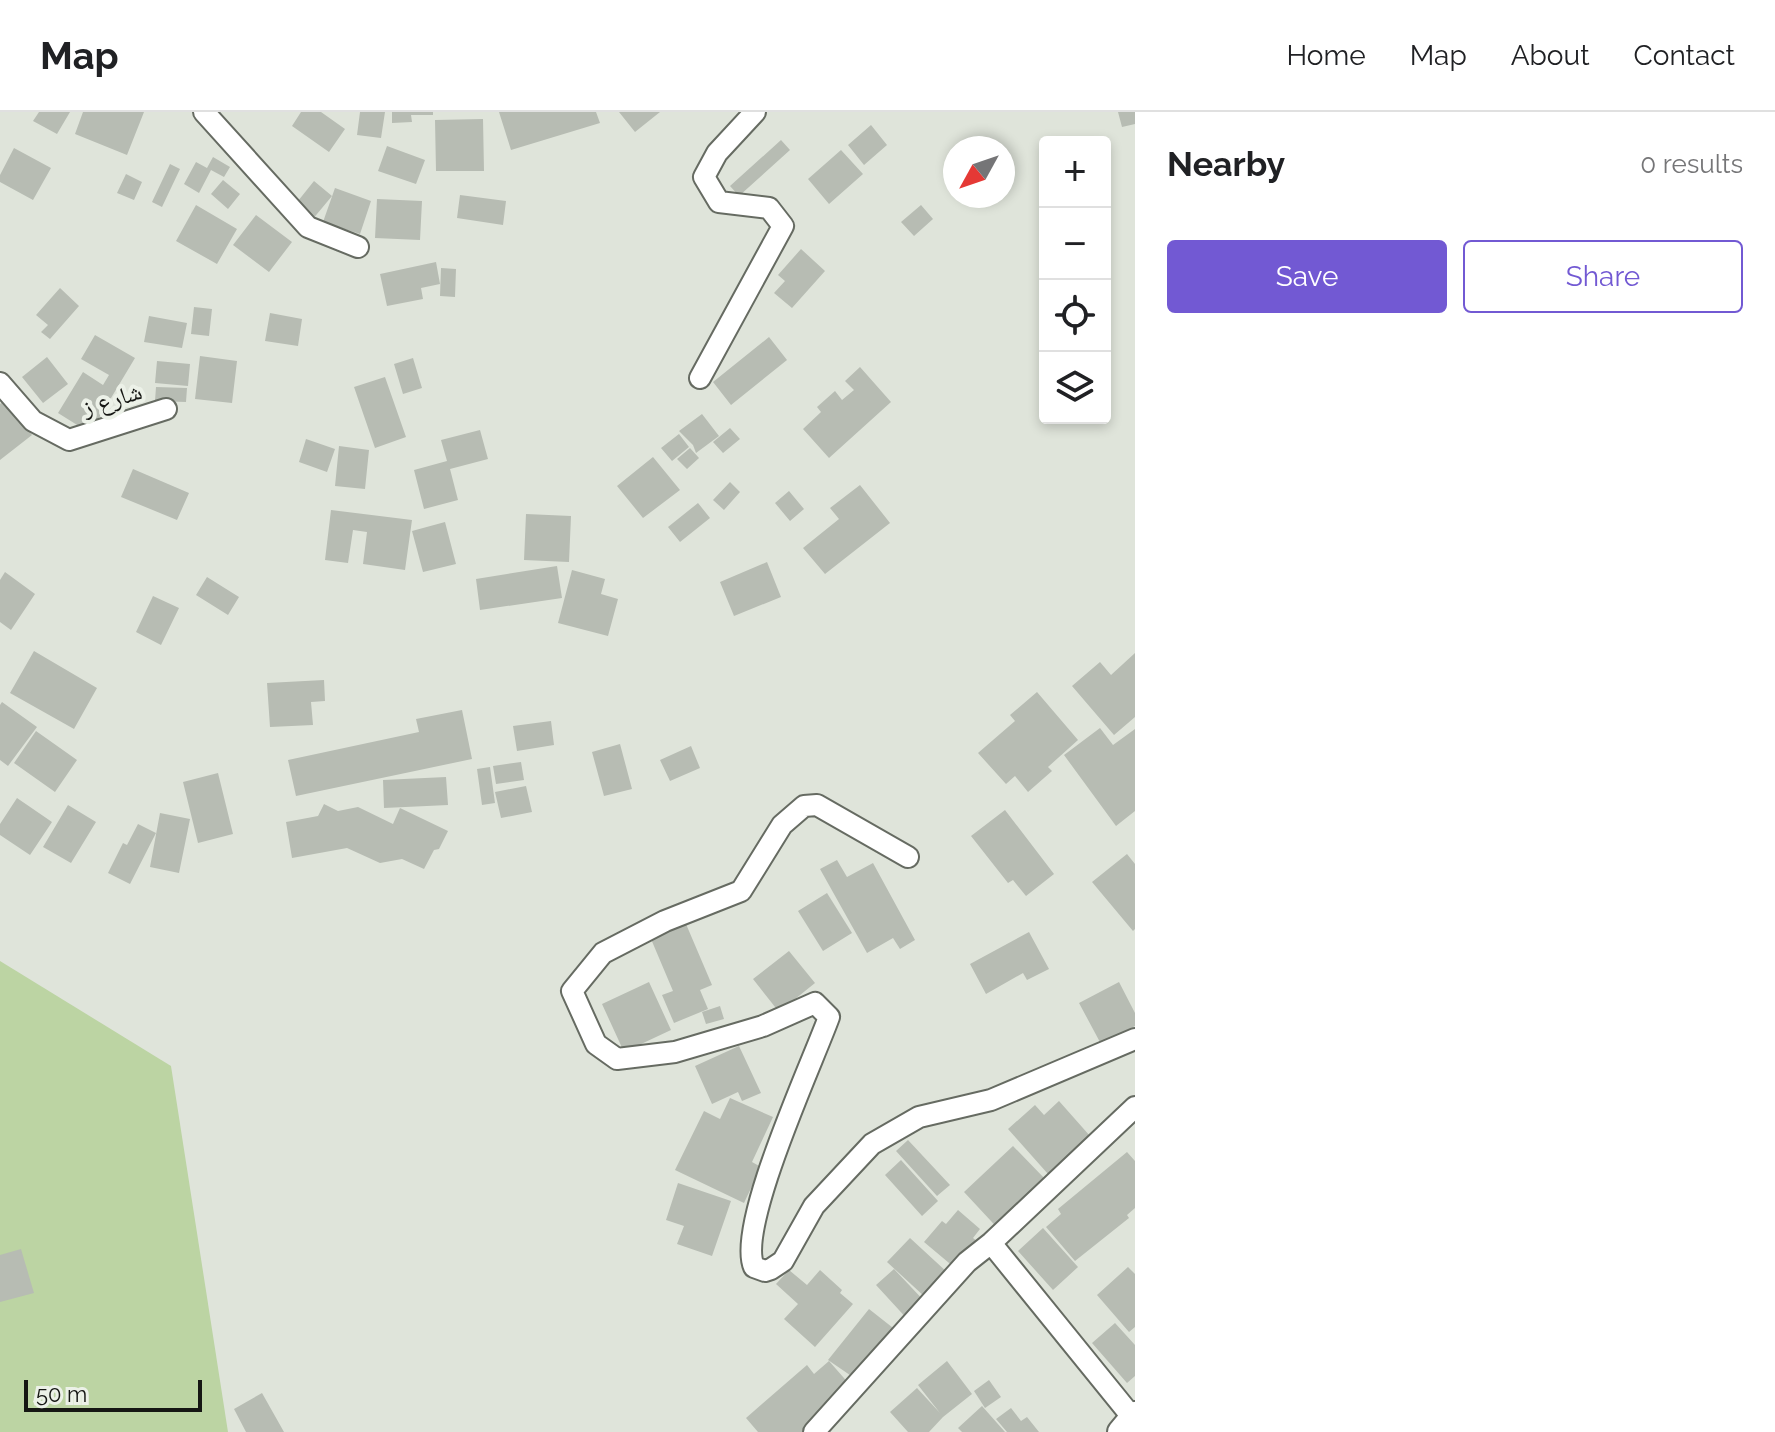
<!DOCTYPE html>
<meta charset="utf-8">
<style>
:root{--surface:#fff;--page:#f6f6f6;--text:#202124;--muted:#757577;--line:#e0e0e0;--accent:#7259d3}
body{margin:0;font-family:Raleway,"Noto Naskh Arabic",sans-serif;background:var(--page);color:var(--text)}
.controls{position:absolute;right:24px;top:24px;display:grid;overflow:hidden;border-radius:8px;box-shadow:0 4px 12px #0003}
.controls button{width:72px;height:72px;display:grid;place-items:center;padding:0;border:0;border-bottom:2px solid var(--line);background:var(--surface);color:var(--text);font:40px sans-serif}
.compass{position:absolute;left:943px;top:24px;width:72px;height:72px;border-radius:50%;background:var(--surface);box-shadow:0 4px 12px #0003;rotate:230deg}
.scale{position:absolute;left:24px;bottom:20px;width:178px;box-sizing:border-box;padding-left:8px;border:4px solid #151613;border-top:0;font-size:22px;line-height:28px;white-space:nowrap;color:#151613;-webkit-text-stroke:6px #ecf1e8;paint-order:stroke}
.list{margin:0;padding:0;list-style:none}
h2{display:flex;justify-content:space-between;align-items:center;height:104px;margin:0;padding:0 32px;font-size:34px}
h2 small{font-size:26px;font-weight:400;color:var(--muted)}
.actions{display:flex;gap:16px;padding:24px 32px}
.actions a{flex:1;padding:18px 0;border:2px solid var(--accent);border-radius:8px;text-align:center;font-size:28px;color:var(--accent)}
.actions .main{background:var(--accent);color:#fff}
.icon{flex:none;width:44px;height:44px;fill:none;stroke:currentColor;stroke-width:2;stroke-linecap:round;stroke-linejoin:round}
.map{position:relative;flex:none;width:1135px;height:1320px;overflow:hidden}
header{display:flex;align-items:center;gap:48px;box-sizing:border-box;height:112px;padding:0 40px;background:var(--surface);border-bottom:2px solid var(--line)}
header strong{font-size:38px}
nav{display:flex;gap:44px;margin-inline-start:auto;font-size:28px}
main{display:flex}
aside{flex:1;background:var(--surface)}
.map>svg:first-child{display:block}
.green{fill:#bcd4a3}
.building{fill:#b7bcb3}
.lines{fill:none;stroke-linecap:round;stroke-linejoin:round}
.minor-casing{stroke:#666b62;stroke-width:24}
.tertiary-casing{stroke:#666b62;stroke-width:28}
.minor{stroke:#fff;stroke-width:20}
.tertiary{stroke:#fff;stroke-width:24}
.labels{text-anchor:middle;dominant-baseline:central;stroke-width:8;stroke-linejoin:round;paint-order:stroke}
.street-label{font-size:24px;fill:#151613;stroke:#ecf1e8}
</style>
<header>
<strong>Map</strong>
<nav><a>Home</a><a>Map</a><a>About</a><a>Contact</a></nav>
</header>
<main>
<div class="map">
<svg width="1135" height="1320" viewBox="0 0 1135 1320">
<rect width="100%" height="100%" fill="#dfe4da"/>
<path class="green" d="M0 849 171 954 228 1320H0Z"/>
<path class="building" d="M39 0H70L57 22 33 9Z
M83 0H144L127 43 75 22Z
M301 0H321L345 17 329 40 292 14Z
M360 0H385L381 26 357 23Z
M392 0H433V3H411L412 10 392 11Z
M499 0H596L600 11 511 38Z
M619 0H660L635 20Z
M1118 0H1135V12L1122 15Z
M483 7 484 59H436L435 8Z
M871 13 887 33 864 53 848 33Z
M781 28 790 38 739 84 730 74Z
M387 34 425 48 416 72 378 59Z
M14 36 51 56 33 88 0 70V63Z
M841 38 863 62 829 92 808 67Z
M213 45 230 55 224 65 211 58 199 81 184 72 196 50 207 56Z
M170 52 180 57 162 95 152 90Z
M126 62 142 70 134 88 117 81Z
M223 68 240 82 228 97 211 82Z
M314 69 332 84 312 108 294 94Z
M335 76 371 89 360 122 323 110Z
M460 83 506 89 503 113 457 106Z
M377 87 422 89 420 128 375 126Z
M196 93 237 117 217 152 176 129Z
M921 93 933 107 914 124 901 110Z
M256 103 292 130 269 160 233 133Z
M801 137 825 159 792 196 774 181 785 169 778 163Z
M436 150 440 172 421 176 423 187 387 194 380 162Z
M441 156 456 157 455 185 440 184Z
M60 176 79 194 50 227 41 220 48 213 36 203Z
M194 195 212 197 209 224 191 222Z
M270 201 302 207 298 234 265 229Z
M149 204 187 211 182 236 144 230Z
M95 223 135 246 90 321 58 301 83 260 103 273 109 263 81 247Z
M769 225 787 248 731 293 713 270Z
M200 244 237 249 232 291 195 287Z
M47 245 68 272 43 291 22 265Z
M413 246 422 276 403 282 394 252Z
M157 249 190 252 188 274 155 271Z
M860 255 891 290 829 346 803 317 821 300 817 295 835 279 842 288 854 278 845 269Z
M385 265 406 325 375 336 354 275Z
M156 275 187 276 186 290 155 289Z
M5 288 32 323 0 348V292Z
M702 302 719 324 696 341 693 333 679 319Z
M730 316 740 327 723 341 713 330Z
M480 318 488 347 450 357 458 388 424 397 414 358 447 349 441 328Z
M679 322 689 335 672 349 661 336Z
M306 327 335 337 327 360 299 350Z
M339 334 369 338 365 377 335 374Z
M690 336 699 346 687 357 677 347Z
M653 345 680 378 643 406 617 374Z
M133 357 189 381 177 408 121 385Z
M730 370 740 380 724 398 713 388Z
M860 373 890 411 825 462 803 436 839 407 830 396Z
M789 379 804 397 790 409 775 391Z
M698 391 710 406 680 430 668 415Z
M331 398 412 408 405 458 363 452 367 420 353 418 348 451 325 448Z
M526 402 571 404 569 450 524 448Z
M445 410 456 452 423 460 412 419Z
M767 450 781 485 734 504 720 470Z
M557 454 562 486 480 498 476 467Z
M572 458 605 467 601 482 618 487 608 524 558 511Z
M5 460 35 482 11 518 0 510V468Z
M207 465 239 485 228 503 196 483Z
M153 484 179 496 161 533 136 520Z
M34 539 97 576 74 617 10 581Z
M1135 541V605L1114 623 1072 574 1100 550 1111 563Z
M324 568 325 589 311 590 313 613 270 615 267 571Z
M1037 580 1078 628 1048 655 1052 659 1028 680 1015 664 1006 672 978 641 1015 609 1010 603Z
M2 590 37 615 8 654 0 648V593Z
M462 598 472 647 296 684 288 648 419 620 416 607Z
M551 609 554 633 517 639 513 614Z
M1100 616 1113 633 1135 617V699L1116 714 1064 643Z
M36 619 77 648 55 680 14 651Z
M620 632 632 677 604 684 592 640Z
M691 634 700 656 670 669 660 648Z
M521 650 524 668 496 672 493 654Z
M490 655 495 691 482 693 477 657Z
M218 661 233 722 198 731 183 670Z
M446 665 448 693 384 696 383 668Z
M526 674 532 700 501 706 495 680Z
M17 686 52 710 30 743 0 723V712Z
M324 692 338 699 358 695 393 712 400 696 448 719 439 737 434 738 424 757 402 747 380 751 347 736 292 746 286 710 318 704Z
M68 693 96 710 71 751 43 735Z
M1005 698 1054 762 1026 784 1013 768 1008 771 971 724Z
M160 701 190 707 179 761 150 755Z
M138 712 156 721 130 772 108 761 123 731 127 733Z
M1127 742 1135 752V817L1133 819 1092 770Z
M837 748 847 765 873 751 915 828 900 837 893 826 867 841 820 757Z
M827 781 852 821 823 839 798 799Z
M686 812 712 873 700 878 708 897 674 911 662 883 673 879 651 827Z
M1029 820 1049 857 1027 868 1023 861 986 882 970 852Z
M789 839 815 871 779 900 753 867Z
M649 870 671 918 624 940 602 892Z
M1119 870 1135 901V914L1101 932 1079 891Z
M720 894 724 907 706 912 702 900Z
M739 934 761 981 742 989 738 980 712 992 695 954Z
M730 986 773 1005 752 1050 761 1055 744 1091 675 1058 704 999 720 1007Z
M1059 989 1090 1024 1048 1062 1008 1017 1035 993 1044 1003Z
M908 1028 950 1073 937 1084 896 1039Z
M1013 1034 1047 1069 1004 1123 964 1080Z
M1127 1040 1135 1049V1096L1127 1103 1129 1106 1075 1149 1046 1115 1061 1102 1058 1097Z
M901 1048 938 1089 922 1104 885 1063Z
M678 1071 731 1089 712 1144 677 1132 684 1114 666 1108Z
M958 1098 980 1117 973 1126 983 1134 961 1161 924 1130 942 1109 946 1112Z
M1043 1116 1078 1155 1053 1178 1018 1139Z
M910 1126 948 1161 925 1185 887 1150Z
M21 1137 34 1181 0 1190V1143Z
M1128 1155 1135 1162V1215L1129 1220 1097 1183Z
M894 1157 928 1193 910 1210 876 1173Z
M789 1158 807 1173 820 1158 842 1178 840 1181 853 1192 815 1235 784 1207 798 1192 776 1172Z
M869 1197 902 1223 863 1272 828 1248Z
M1115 1211 1135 1233V1264L1127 1271 1092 1231Z
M829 1249 858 1282 815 1320H758L746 1306 807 1253 814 1262Z
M947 1249 972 1282 943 1305 929 1320H908L890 1300 917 1276 940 1301 918 1273Z
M989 1268 1001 1285 985 1296 974 1279Z
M262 1281 284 1320H246L234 1297Z
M982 1294 1005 1320H962L958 1316Z
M1011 1296 1021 1309 1027 1305 1039 1320H1007L996 1307Z"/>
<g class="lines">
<defs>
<path id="minor" d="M204 0 308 115 358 135
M700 266 783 114 769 96 719 90 704 65 717 41 755 0
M0 271 33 309 69 328 166 297
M908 745 817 693 804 694 782 713 741 779 665 809 603 841 572 879 596 932 617 947 675 940 763 914 815 891 829 905C812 952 736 1115 754 1155L765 1159 771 1157 783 1149 814 1094 872 1032 919 1005 991 988 1135 927
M991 1131 1132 1305
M814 1320 967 1150 991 1131 1135 995"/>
<path id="tertiary" d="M1120 1320 1135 1302"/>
</defs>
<use href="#minor" class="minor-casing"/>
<use href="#tertiary" class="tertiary-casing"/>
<use href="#minor" class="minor"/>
<use href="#tertiary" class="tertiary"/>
</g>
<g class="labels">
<g class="street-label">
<text transform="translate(112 287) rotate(-17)">شارع ﺯ</text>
</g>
</g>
</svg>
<div class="controls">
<button>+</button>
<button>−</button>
<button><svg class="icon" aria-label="locate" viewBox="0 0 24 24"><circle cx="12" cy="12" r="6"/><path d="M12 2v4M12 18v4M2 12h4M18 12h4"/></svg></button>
<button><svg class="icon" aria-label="layers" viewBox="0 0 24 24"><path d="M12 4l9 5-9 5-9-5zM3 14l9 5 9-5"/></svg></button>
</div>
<svg class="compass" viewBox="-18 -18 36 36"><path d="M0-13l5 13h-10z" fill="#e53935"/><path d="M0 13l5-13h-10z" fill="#757577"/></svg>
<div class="scale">50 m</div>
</div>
<aside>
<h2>Nearby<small>0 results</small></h2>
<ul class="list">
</ul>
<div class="actions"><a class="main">Save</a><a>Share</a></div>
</aside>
</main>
